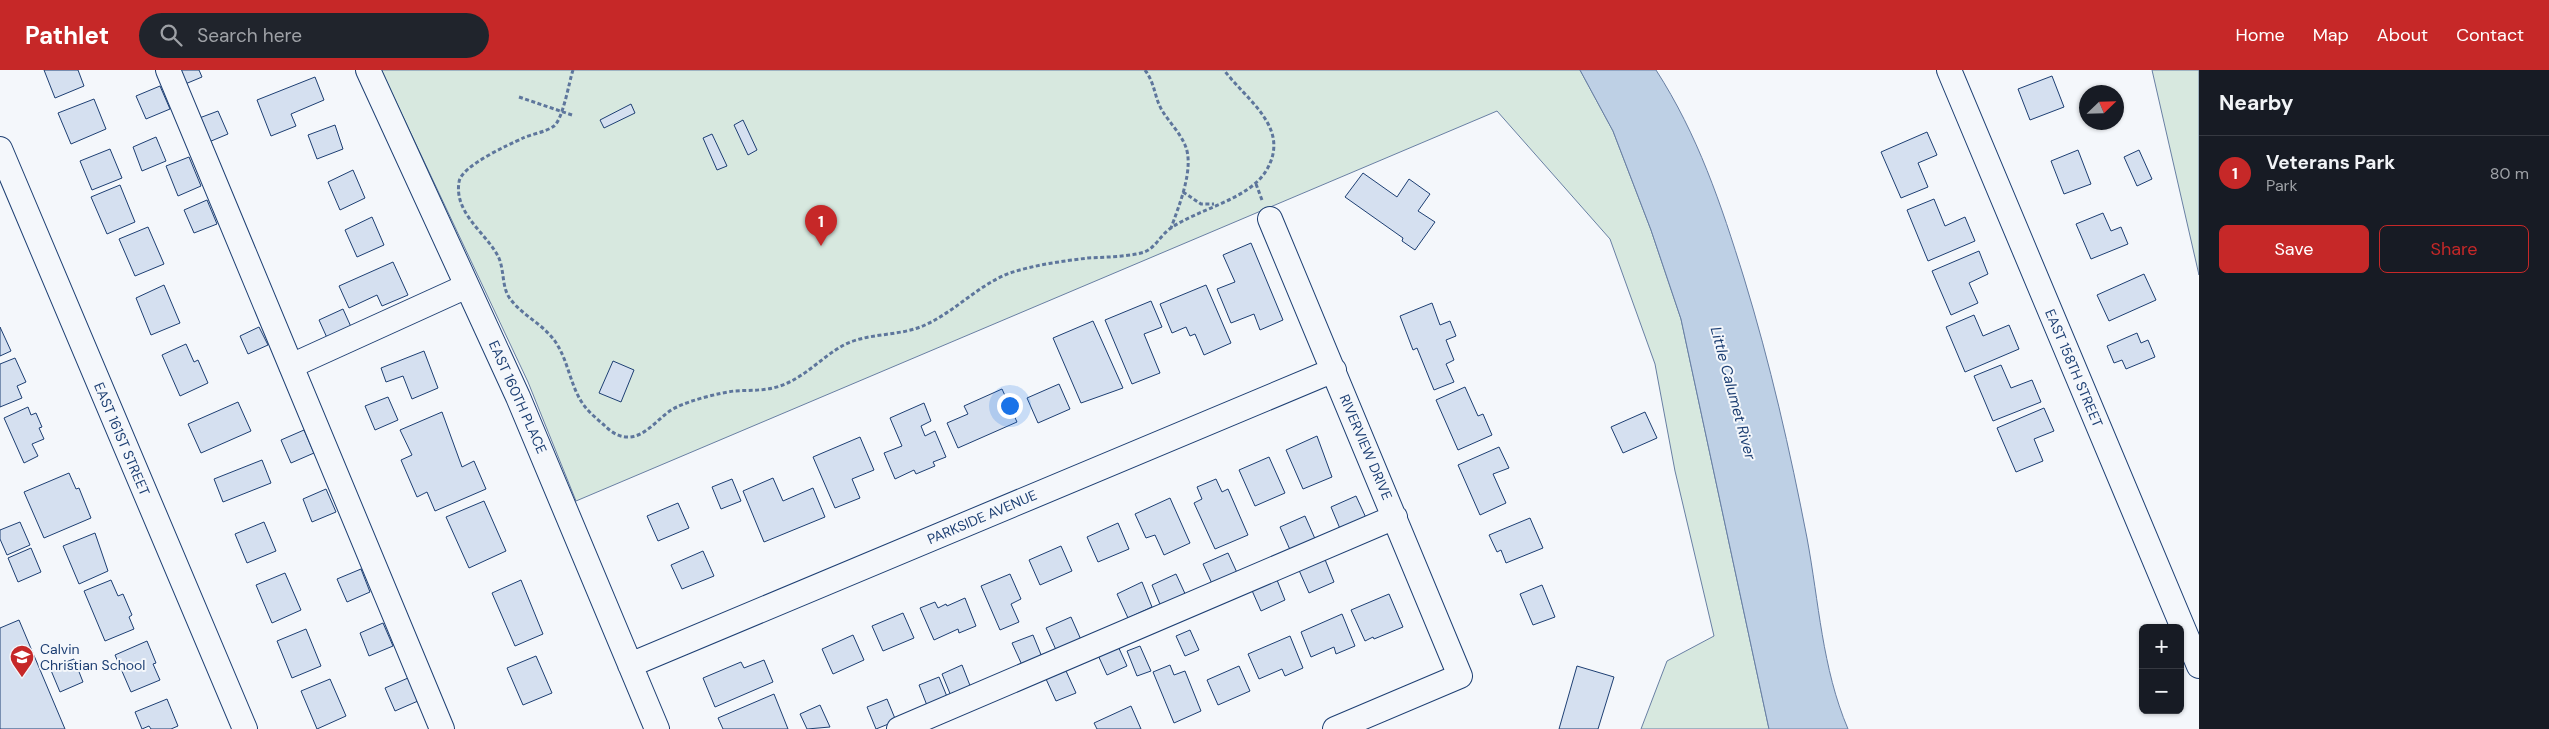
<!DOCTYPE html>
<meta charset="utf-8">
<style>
:root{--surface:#171b24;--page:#20242c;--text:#f1f3f6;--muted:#9ea1a6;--line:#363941;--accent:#c62828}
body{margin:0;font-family:"DM Sans",sans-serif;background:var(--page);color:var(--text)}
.controls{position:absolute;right:15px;bottom:15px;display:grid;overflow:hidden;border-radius:8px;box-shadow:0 1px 4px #0004}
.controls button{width:45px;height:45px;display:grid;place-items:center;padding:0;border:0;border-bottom:1px solid var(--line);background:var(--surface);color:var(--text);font:25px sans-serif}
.compass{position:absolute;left:2079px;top:15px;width:45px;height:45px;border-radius:50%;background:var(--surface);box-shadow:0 1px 4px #0004;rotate:67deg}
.you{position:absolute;left:1009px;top:335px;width:18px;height:18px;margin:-12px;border:4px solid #fff;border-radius:50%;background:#1a73e8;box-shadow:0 0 0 8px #1a73e833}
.badge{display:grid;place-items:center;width:32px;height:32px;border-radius:50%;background:var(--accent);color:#fff;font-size:16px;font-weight:700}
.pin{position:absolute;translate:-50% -41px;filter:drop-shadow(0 1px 2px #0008)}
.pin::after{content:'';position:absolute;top:26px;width:18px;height:15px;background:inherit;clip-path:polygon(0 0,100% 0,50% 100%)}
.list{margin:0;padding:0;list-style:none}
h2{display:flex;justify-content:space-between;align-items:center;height:65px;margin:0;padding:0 20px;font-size:21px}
h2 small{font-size:16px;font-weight:400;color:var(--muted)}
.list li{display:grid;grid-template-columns:32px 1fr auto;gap:15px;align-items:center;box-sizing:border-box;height:75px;padding:0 20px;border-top:1px solid var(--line)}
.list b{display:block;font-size:19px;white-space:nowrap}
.list p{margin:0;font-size:16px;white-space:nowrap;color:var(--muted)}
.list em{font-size:16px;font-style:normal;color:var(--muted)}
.actions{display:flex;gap:10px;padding:15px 20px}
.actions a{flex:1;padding:11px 0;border:1px solid var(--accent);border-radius:8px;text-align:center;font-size:18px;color:var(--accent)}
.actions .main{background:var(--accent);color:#fff}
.icon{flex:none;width:28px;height:28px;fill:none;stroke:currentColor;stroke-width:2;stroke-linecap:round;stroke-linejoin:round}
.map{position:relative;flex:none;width:2199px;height:659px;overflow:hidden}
header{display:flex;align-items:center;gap:30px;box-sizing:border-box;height:70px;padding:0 25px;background:var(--accent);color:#fff}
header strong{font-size:24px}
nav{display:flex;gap:28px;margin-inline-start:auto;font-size:18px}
.search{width:350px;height:45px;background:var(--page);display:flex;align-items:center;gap:12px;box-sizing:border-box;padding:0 18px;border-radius:28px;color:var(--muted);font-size:19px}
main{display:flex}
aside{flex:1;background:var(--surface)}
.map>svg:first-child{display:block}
.green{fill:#d7e8df;stroke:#687fa3}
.water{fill:#bed0e5;stroke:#687fa3}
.building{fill:#d5e0f0;stroke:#1d3f73}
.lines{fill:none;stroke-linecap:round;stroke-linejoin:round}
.minor-casing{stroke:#1d3f73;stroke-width:26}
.path{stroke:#5e769c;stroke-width:3;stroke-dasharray:4 2.5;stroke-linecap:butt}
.minor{stroke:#f4f7fb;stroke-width:24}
.labels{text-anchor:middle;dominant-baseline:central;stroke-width:4;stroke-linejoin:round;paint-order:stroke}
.street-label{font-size:14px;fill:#1d3f73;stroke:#f4f7fb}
.poi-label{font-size:14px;fill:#1d3f73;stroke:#f4f7fb;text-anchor:start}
.water-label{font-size:15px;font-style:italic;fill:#1d3f73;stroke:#f4f7fb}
</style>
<header>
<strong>Pathlet</strong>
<div class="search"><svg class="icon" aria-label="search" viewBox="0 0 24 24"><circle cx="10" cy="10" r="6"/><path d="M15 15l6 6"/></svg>Search here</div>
<nav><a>Home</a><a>Map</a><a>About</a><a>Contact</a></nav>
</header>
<main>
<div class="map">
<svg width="2199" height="659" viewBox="0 0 2199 659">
<rect width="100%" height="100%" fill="#f4f7fb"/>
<path class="green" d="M381 0H1580L1613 61 1651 160 1681 249 1769 659H1641L1667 591 1714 566 1675 401 1655 294 1610 169 1497 41 576 431 528 312Z
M2152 0H2199V205Z"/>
<path class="water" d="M1580 0H1656C1698 65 1721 134 1744 208 1770 293 1790 380 1807 468 1819 532 1822 598 1848 659H1769L1681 249 1651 160 1613 61Z"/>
<path class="building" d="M44 0H78L84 16 55 28Z
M171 0H199L202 7 178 17Z
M2052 6 2064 37 2030 50 2018 19Z
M315 7 324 30 291 44 296 56 271 66 257 30Z
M160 16 170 39 146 49 136 26Z
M94 29 106 59 71 74 58 43Z
M631 34 635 43 604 58 600 50Z
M218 41 228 64 204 74 194 50Z
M743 50 757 80 748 85 734 55Z
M335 55 343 79 317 89 308 65Z
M1927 62 1937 85 1918 93 1928 117 1901 128 1881 82Z
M712 64 727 96 717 100 703 68Z
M156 67 166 91 142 101 133 77Z
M110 79 122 108 92 120 80 91Z
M2078 80 2091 114 2064 124 2051 91Z
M2139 80 2152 109 2137 116 2124 87Z
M189 87 201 116 178 126 166 96Z
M353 100 365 128 340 140 328 112Z
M1363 103 1397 127 1409 109 1430 124 1418 141 1435 152 1415 180 1402 171 1403 168 1345 127Z
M120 115 135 152 107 164 91 127Z
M1934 129 1945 156 1965 147 1975 171 1928 191 1907 140Z
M207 130 217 154 194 163 184 140Z
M2103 143 2111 161 2121 157 2128 174 2091 189 2076 154Z
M372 147 384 175 357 187 345 160Z
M148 157 164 194 135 206 119 169Z
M1251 173 1283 250 1260 260 1254 244 1231 253 1217 219 1235 212 1223 185Z
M1979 181 1988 204 1969 213 1978 233 1951 245 1932 201Z
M393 192 408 225 382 236 377 225 349 238 339 216Z
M2144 204 2156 230 2109 251 2097 225Z
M164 215 180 253 151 265 136 228Z
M1206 215 1231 273 1204 285 1195 264 1190 266 1186 257 1172 263 1160 234Z
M1151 231 1162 257 1144 264 1160 303 1132 314 1105 250Z
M1432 233 1440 255 1450 251 1456 266 1446 270 1454 290 1446 294 1454 312 1434 320 1417 278 1413 280 1400 246Z
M343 239 352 259 328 270 319 250Z
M1974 245 1983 266 2009 255 2019 279 1965 302 1946 257Z
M1093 251 1123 318 1081 333 1053 268Z
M0 257 11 281 0 286Z
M259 257 268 275 248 284 240 266Z
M2137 263 2141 273 2148 270 2155 287 2126 299 2122 290 2114 293 2107 276Z
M186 274 194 292 198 290 208 313 180 326 162 285Z
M424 281 438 318 412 329 403 306 386 312 381 298Z
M15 288 26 312 17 316 22 328 0 337V294Z
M613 291 634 300 621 332 599 323Z
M2001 295 2011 318 2032 310 2041 332 1993 351 1974 306Z
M1059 314 1070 339 1038 353 1027 328Z
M1465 317 1478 346 1483 344 1492 365 1458 380 1436 330Z
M1002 319 1017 352 958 378 947 353 968 344 964 336Z
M388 327 398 350 375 360 365 336Z
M238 332 251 361 201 383 188 354Z
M924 333 931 351 921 356 925 366 935 361 946 387 933 392 935 396 916 404 914 400 895 409 884 383 902 376 890 348Z
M28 337 31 345 36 343 42 357 39 358 44 369 32 374 38 386 24 393 4 348Z
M2044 338 2054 361 2034 369 2043 391 2016 402 1997 358Z
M442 342 462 397 474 391 486 419 435 441 427 422 417 427 401 390 412 385 400 360Z
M1645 342 1657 368 1623 383 1611 357Z
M304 360 314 383 291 393 281 370Z
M1317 366 1332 407 1303 419 1286 380Z
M860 367 874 400 852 409 860 428 835 438 813 387Z
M1499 377 1509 398 1493 404 1506 433 1480 445 1458 395Z
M1269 387 1285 423 1255 436 1239 400Z
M262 390 271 413 223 432 214 409Z
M69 403 76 419 79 418 91 448 44 468 24 422Z
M773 408 783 431 813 418 825 447 764 472 743 421Z
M732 409 741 431 721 439 712 417Z
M1216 409 1222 422 1228 419 1248 465 1215 479 1194 433 1202 429 1197 417Z
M326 419 336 442 312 452 303 429Z
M1356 426 1367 450 1341 461 1331 437Z
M1170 428 1190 473 1164 485 1155 465 1146 468 1135 444Z
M484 431 506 481 469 498 446 447Z
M678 433 689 458 658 471 647 446Z
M1305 446 1316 471 1291 482 1280 457Z
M1530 448 1543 478 1506 493 1501 480 1497 482 1489 465Z
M20 452 30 475 7 485 0 469V460Z
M264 452 276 481 247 493 235 464Z
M1118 453 1129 479 1098 492 1087 467Z
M95 463 108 501 79 514 63 476Z
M1061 476 1072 501 1040 515 1029 490Z
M31 478 41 502 18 512 8 488Z
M703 481 714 506 682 519 671 495Z
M1228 483 1239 507 1214 518 1203 494Z
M1324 487 1334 512 1309 523 1298 498Z
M361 499 370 522 347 532 337 509Z
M285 503 301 540 272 553 256 515Z
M1010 504 1021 529 1011 534 1019 552 1000 560 981 516Z
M1176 504 1187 528 1162 539 1152 515Z
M1275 505 1285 530 1261 541 1250 516Z
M111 510 118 526 123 524 132 545 129 547 134 559 105 571 84 521Z
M521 510 543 564 515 576 492 523Z
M1142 512 1152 537 1128 548 1117 524Z
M1542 515 1555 547 1533 555 1520 524Z
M1389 524 1403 557 1374 569 1373 567 1365 571 1351 540Z
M965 528 976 556 959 563 958 559 934 570 920 538 935 532 938 538 946 534 947 536Z
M903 543 914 568 883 581 872 556Z
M1342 544 1355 576 1336 584 1334 577 1311 587 1301 562Z
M1071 547 1082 572 1057 582 1046 558Z
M19 550 65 659H0V558Z
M383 553 393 576 369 586 360 563Z
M306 559 321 596 292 608 277 571Z
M1190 560 1199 580 1185 586 1176 566Z
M853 565 864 590 833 604 822 579Z
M1033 565 1042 587 1022 595 1012 573Z
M1290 566 1303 598 1285 606 1282 599 1259 609 1248 584Z
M147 571 156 593 153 594 160 610 131 622 115 585Z
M1117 574 1127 596 1107 605 1097 583Z
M1140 576 1151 601 1137 606 1127 581Z
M536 586 552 623 523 635 507 598Z
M74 589 83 612 60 622 50 598Z
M764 590 773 612 715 637 703 608 741 592 744 598Z
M962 595 971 618 951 626 942 604Z
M1170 595 1174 605 1185 601 1201 641 1174 653 1153 602Z
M1239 596 1250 621 1218 635 1207 610Z
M1577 596 1614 607 1598 659H1559Z
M1066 601 1076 623 1056 631 1046 609Z
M939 607 948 629 928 638 919 615Z
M408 608 418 631 395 641 385 618Z
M330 609 346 646 317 659 301 621Z
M774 624 788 659H723L718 648Z
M167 629 178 656 171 659H151L149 656 142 659 135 642Z
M887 629 896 651 876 659 867 637Z
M820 635 830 657 807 659 800 644Z
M1131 636 1141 659H1097L1094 653Z"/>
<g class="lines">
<defs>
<path id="minor" d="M168 0 442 659
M368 0 518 327 657 659
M1949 0 2199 596
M0 79 245 659
M1270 149 1460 606 1335 659
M291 296 467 216
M630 595 1334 300
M899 659 1395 447"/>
</defs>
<use href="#minor" class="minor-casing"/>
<path class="path" d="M573 0C569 12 563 49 554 56 546 62 532 64 523 68 508 75 461 96 459 112 454 143 485 162 498 186 505 200 501 218 511 230 524 247 547 256 558 276 568 293 571 315 581 331 587 341 596 348 604 355 610 361 618 367 627 367 647 368 660 344 677 337 691 330 719 323 734 321 750 320 765 321 780 316 804 308 821 288 842 276 867 262 899 267 925 255 956 241 978 215 1010 203 1034 195 1063 191 1088 188 1106 187 1124 187 1141 183 1155 180 1159 166 1171 158 1198 139 1248 130 1266 101 1292 58 1247 31 1224 0
M1145 0C1156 15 1154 28 1163 42 1170 53 1180 63 1185 75 1195 97 1179 136 1171 158
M519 27 572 45
M1256 114 1262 130
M1183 122 1201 134H1214"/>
<use href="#minor" class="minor"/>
</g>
<defs>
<symbol id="school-pin" viewBox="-11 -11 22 30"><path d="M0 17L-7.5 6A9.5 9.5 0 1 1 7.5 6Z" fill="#c62828" stroke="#f4f7fb"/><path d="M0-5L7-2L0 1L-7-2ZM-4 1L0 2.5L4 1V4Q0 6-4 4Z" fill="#fff"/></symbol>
</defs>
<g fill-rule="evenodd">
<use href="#school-pin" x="8" y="573" width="28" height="38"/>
</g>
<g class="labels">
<g class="street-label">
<text transform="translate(2074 298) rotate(67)">EAST 158TH STREET</text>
<text transform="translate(518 327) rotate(66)">EAST 160TH PLACE</text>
<text transform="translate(122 369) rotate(67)">EAST 161ST STREET</text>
<text transform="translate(1366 377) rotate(67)">RIVERVIEW DRIVE</text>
<text transform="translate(982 447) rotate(-23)">PARKSIDE AVENUE</text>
</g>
<g class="poi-label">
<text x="40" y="579">Calvin<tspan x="40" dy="16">Christian School</tspan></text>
</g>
<g class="water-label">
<text transform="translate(1733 323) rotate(75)">Little Calumet River</text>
</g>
</g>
</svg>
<div class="controls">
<button>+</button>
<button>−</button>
</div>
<svg class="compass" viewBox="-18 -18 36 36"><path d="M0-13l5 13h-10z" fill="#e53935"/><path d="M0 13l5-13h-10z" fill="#9ea1a6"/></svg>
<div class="you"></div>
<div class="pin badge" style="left:821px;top:176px">1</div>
</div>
<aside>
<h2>Nearby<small></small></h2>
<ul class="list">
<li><span class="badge">1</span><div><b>Veterans Park</b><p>Park</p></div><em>80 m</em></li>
</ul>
<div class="actions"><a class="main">Save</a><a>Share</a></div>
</aside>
</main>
